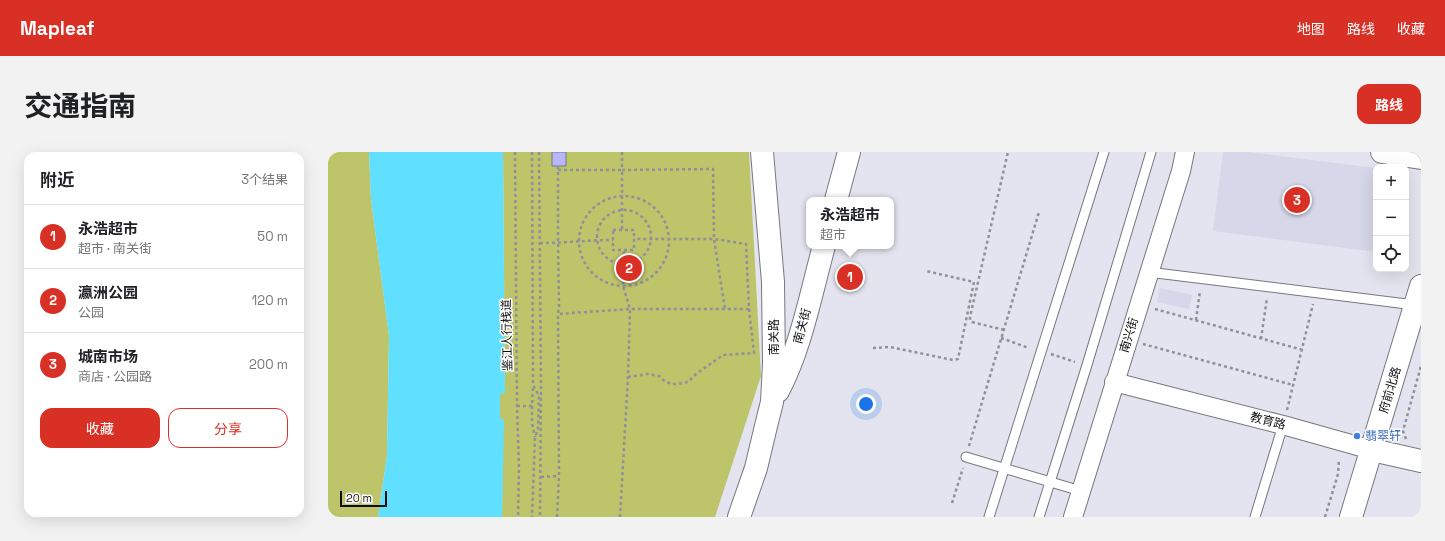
<!DOCTYPE html>
<html lang="zh">
<meta charset="utf-8">
<style>
:root{--surface:#fff;--page:#f2f2f2;--text:#202124;--muted:#757577;--line:#e0e0e0;--accent:#d93025}
body{margin:0;font-family:"Space Grotesk","Noto Sans SC",sans-serif;background:var(--page);color:var(--text)}
.controls{position:absolute;right:12px;top:12px;display:grid;overflow:hidden;border-radius:8px;box-shadow:0 4px 16px #0002}
.controls button{width:36px;height:36px;display:grid;place-items:center;padding:0;border:0;border-bottom:1px solid var(--line);background:var(--surface);color:var(--text);font:20px sans-serif}
.scale{position:absolute;left:12px;bottom:10px;width:47px;box-sizing:border-box;padding-left:4px;border:2px solid #0e0e11;border-top:0;font-size:11px;line-height:14px;white-space:nowrap;color:#0e0e11;-webkit-text-stroke:3px #fff;paint-order:stroke}
.you{position:absolute;left:538px;top:252px;width:14px;height:14px;margin:-10px;border:3px solid #fff;border-radius:50%;background:#1a73e8;box-shadow:0 0 0 6px #1a73e833}
.badge{display:grid;place-items:center;width:26px;height:26px;border-radius:50%;background:var(--accent);color:#fff;font-size:13px;font-weight:700}
.pin{position:absolute;translate:-50% -50%;border:2px solid #fff;box-shadow:0 1px 4px #0006}
.popup{position:absolute;left:478px;top:45px;width:88px;height:52px;box-sizing:border-box;display:grid;place-content:center;border-radius:8px;background:var(--surface);filter:drop-shadow(0 1px 3px #0005);font-size:13px;white-space:nowrap;color:var(--muted)}
.popup b{font-size:15px;color:var(--text)}
.popup::after{content:'';position:absolute;left:50%;top:100%;margin-left:-8px;border:8px solid transparent;border-top-color:var(--surface)}
.list{margin:0;padding:0;list-style:none}
h2{display:flex;justify-content:space-between;align-items:center;height:52px;margin:0;padding:0 16px;font-size:17px}
h2 small{font-size:13px;font-weight:400;color:var(--muted)}
.list li{display:grid;grid-template-columns:26px 1fr auto;gap:12px;align-items:center;box-sizing:border-box;height:64px;padding:0 16px;border-top:1px solid var(--line)}
.list b{display:block;font-size:15px;white-space:nowrap}
.list p{margin:0;font-size:13px;white-space:nowrap;color:var(--muted)}
.list em{font-size:13px;font-style:normal;color:var(--muted)}
.actions{display:flex;gap:8px;padding:12px 16px}
.actions a{flex:1;padding:9px 0;border:1px solid var(--accent);border-radius:12px;text-align:center;font-size:14px;color:var(--accent)}
.actions .main{background:var(--accent);color:#fff}
.icon{flex:none;width:22px;height:22px;fill:none;stroke:currentColor;stroke-width:2;stroke-linecap:round;stroke-linejoin:round}
.map{position:relative;flex:none;width:1093px;height:365px;overflow:hidden;border-radius:12px}
header{display:flex;align-items:center;gap:24px;box-sizing:border-box;height:56px;padding:0 20px;background:var(--accent);color:#fff}
header strong{font-size:19px}
nav{display:flex;gap:22px;margin-inline-start:auto;font-size:14px}
.intro{display:flex;align-items:center;justify-content:space-between;box-sizing:border-box;height:96px;padding:0 24px}
h1{margin:0;font-size:28px}
.button{padding:10px 18px;border-radius:12px;background:var(--accent);color:#fff;font-size:14px;font-weight:700}
main{display:flex;gap:24px;padding:0 24px}
aside{flex:1;background:var(--surface);border-radius:12px;box-shadow:0 4px 16px #0002}
.map>svg:first-child{display:block}
.built{fill:#d6d7e9}
.green{fill:#bdc46a}
.water{fill:#61dfff}
.building{fill:#b7b7fa;stroke:#797983}
.lines{fill:none;stroke-linecap:round;stroke-linejoin:round}
.service-casing{stroke:#777781;stroke-width:11}
.minor-casing{stroke:#777781;stroke-width:20}
.tertiary-casing{stroke:#777781;stroke-width:24}
.secondary-casing{stroke:#777781;stroke-width:24}
.path{stroke:#909198;stroke-width:2.5;stroke-dasharray:3 3;stroke-linecap:butt}
.service{stroke:#fff;stroke-width:9}
.minor{stroke:#fff;stroke-width:18}
.tertiary{stroke:#fff;stroke-width:22}
.secondary{stroke:#fff;stroke-width:22}
.shop-dot{fill:#3f7fe0;stroke:#fff;stroke-width:1.5}
.labels{text-anchor:middle;dominant-baseline:central;stroke-width:3;stroke-linejoin:round;paint-order:stroke}
.street-label{font-size:12px;fill:#0e0e11;stroke:#fff}
.shop-label{font-size:12px;fill:#366cbe;stroke:#fff;text-anchor:start}
</style>
<header>
<strong>Mapleaf</strong>
<nav><a>地图</a><a>路线</a><a>收藏</a></nav>
</header>
<div class="intro"><h1>交通指南</h1><a class="button">路线</a></div>
<main>
<aside>
<h2>附近<small>3个结果</small></h2>
<ul class="list">
<li><span class="badge">1</span><div><b>永浩超市</b><p>超市 · 南关街</p></div><em>50 m</em></li>
<li><span class="badge">2</span><div><b>瀛洲公园</b><p>公园</p></div><em>120 m</em></li>
<li><span class="badge">3</span><div><b>城南市场</b><p>商店 · 公园路</p></div><em>200 m</em></li>
</ul>
<div class="actions"><a class="main">收藏</a><a>分享</a></div>
</aside>
<div class="map">
<svg width="1093" height="365" viewBox="0 0 1093 365">
<rect width="100%" height="100%" fill="#e3e4ef"/>
<path class="built" d="M895 0H921L1048 16V100L885 79Z
M832 136 864 143 861 157 829 150Z"/>
<path class="green" d="M0 0H41L43 47 61 184 59 304 50 365H0Z
M175 0H421L433 224 387 365H174L175 267H172V241H177Z"/>
<path class="water" d="M41 0H175L177 241 172 242V267H176L174 365H50L59 304 61 184 43 47Z"/>
<path class="building" d="M224 0H238V14H224Z"/>
<g class="lines">
<defs>
<path id="service" d="M820 120 1087 153
M638 305 753 339
M661 365 776 0
M711 365 759 213 823 0
M927 365 955 273"/>
<path id="minor" d="M786 230 955 273 1044 298
M745 365 853 19 857 0"/>
<path id="tertiary" d="M1054 0 1093 6
M508 48 521 0
M450 239C473 196 483 141 496 94
M1044 298 1093 309
M411 365 428 316 438 274 444 250 446 211 445 130 434 0"/>
<path id="secondary" d="M1023 365 1093 134"/>
</defs>
<use href="#service" class="service-casing"/>
<use href="#minor" class="minor-casing"/>
<use href="#tertiary" class="tertiary-casing"/>
<use href="#secondary" class="secondary-casing"/>
<path class="path" d="M187 0 189 254 191 315 190 365
M204 0 205 233 211 244 210 278 207 285 204 365
M211 0 213 237 212 365
M294 0V18L385 17 386 87 397 157
M230 14V91L231 154 230 162 302 157H421
M230 18H294V78
M251 89a45 45 0 1 1 90 0a45 45 0 1 1-90 0Z
M269 85a27 27 0 1 1 54 0a27 27 0 1 1-54 0Z
M285 78H306V98H285Z
M212 91C236 91 260 88 285 88
M827 157 975 198
M868 168 872 139
M676 178 644 170 642 168V165L680 0
M673 186 701 196
M933 187 939 146
M815 192 965 233
M545 196 562 195 625 208 630 207 646 130 598 119
M723 202 747 210
M300 225 320 222 331 224 335 228 343 232H350L360 230 368 222 395 203 426 201 421 157 418 92 386 87H306
M189 254H204L205 233
M204 254V271L207 285
M959 258 985 152
M1078 287 1075 279 1093 214
M641 294 711 60
M213 325 231 324
M624 351 635 316
M229 365 231 324 230 162
M292 365 300 225 302 157 295 134 296 98
M997 365 1010 322 1011 307"/>
<use href="#service" class="service"/>
<use href="#minor" class="minor"/>
<use href="#tertiary" class="tertiary"/>
<use href="#secondary" class="secondary"/>
</g>
<circle class="shop-dot" cx="1029" cy="284" r="4"/>
<g class="labels">
<g class="street-label">
<text transform="translate(474 174) rotate(-75)">南关街</text>
<text transform="translate(179 183) rotate(-91)">鉴江人行栈道</text>
<text transform="translate(801 183) rotate(-73)">南兴街</text>
<text transform="translate(446 185) rotate(-90)">南关路</text>
<text transform="translate(1062 238) rotate(-73)">府前北路</text>
<text transform="translate(940 269) rotate(14)">教育路</text>
</g>
<g class="shop-label">
<text x="1037" y="284">翡翠轩</text>
</g>
</g>
</svg>
<div class="controls">
<button>+</button>
<button>−</button>
<button><svg class="icon" aria-label="locate" viewBox="0 0 24 24"><circle cx="12" cy="12" r="6"/><path d="M12 2v4M12 18v4M2 12h4M18 12h4"/></svg></button>
</div>
<div class="scale">20 m</div>
<div class="you"></div>
<div class="pin badge" style="left:522px;top:125px">1</div>
<div class="popup"><b>永浩超市</b>超市</div>
<div class="pin badge" style="left:301px;top:116px">2</div>
<div class="pin badge" style="left:969px;top:48px">3</div>
</div>
</main>
